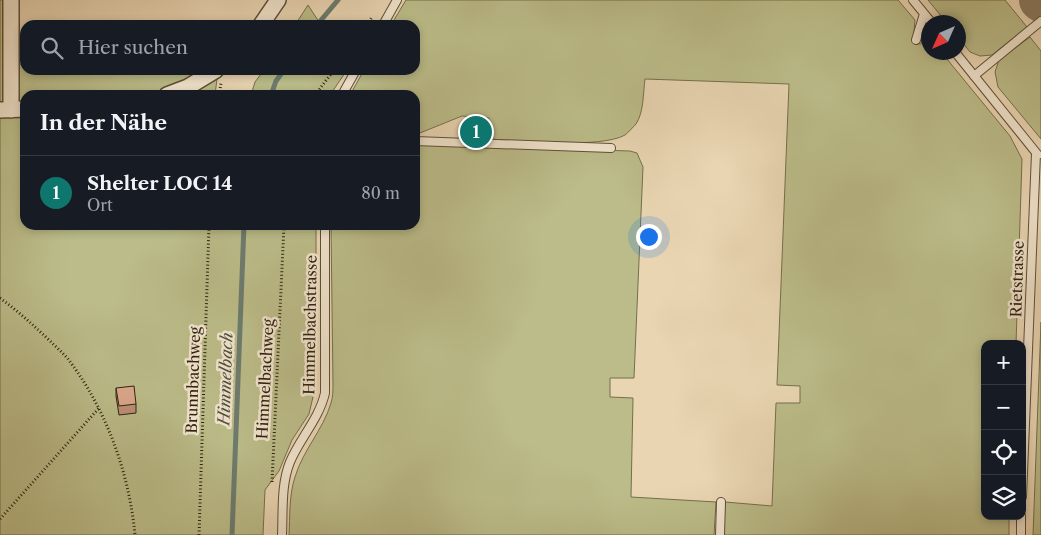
<!DOCTYPE html>
<html lang="de">
<meta charset="utf-8">
<style>
:root{--surface:#171b24;--page:#242831;--text:#f1f3f6;--muted:#9ea1a6;--line:#363941;--accent:#0f766e}
body{margin:0;font-family:"Libre Caslon Text",serif;background:var(--page);color:var(--text)}
.controls{position:absolute;right:15px;bottom:15px;display:grid;overflow:hidden;border-radius:10px;box-shadow:0 2px 8px #0003}
.controls button{width:45px;height:45px;display:grid;place-items:center;padding:0;border:0;border-bottom:1px solid var(--line);background:var(--surface);color:var(--text);font:25px sans-serif}
.compass{position:absolute;left:921px;top:15px;width:45px;height:45px;border-radius:50%;background:var(--surface);box-shadow:0 2px 8px #0003;rotate:225deg}
.you{position:absolute;left:648px;top:236px;width:18px;height:18px;margin:-12px;border:4px solid #fff;border-radius:50%;background:#1a73e8;box-shadow:0 0 0 8px #1a73e833}
.badge{display:grid;place-items:center;width:32px;height:32px;border-radius:50%;background:var(--accent);color:#fff;font-size:16px;font-weight:700}
.pin{position:absolute;translate:-50% -50%;border:2px solid #fff;box-shadow:0 1px 5px #0006}
.list{margin:0;padding:0;list-style:none}
h2{display:flex;justify-content:space-between;align-items:center;height:65px;margin:0;padding:0 20px;font-size:21px}
h2 small{font-size:16px;font-weight:400;color:var(--muted)}
.list li{display:grid;grid-template-columns:32px 1fr auto;gap:15px;align-items:center;box-sizing:border-box;height:75px;padding:0 20px;border-top:1px solid var(--line)}
.list b{display:block;font-size:19px;white-space:nowrap}
.list p{margin:0;font-size:16px;white-space:nowrap;color:var(--muted)}
.list em{font-size:16px;font-style:normal;color:var(--muted)}
.icon{flex:none;width:28px;height:28px;fill:none;stroke:currentColor;stroke-width:2;stroke-linecap:round;stroke-linejoin:round}
.map{position:relative;flex:none;width:1041px;height:535px;overflow:hidden}
.search{position:absolute;background:var(--surface);box-shadow:0 2px 8px #0003;left:20px;top:20px;width:400px;height:55px;display:flex;align-items:center;gap:12px;box-sizing:border-box;padding:0 18px;border-radius:15px;color:var(--muted);font-size:19px}
.panel{position:absolute;background:var(--surface);box-shadow:0 2px 8px #0003;left:20px;top:90px;width:400px;height:140px;border-radius:15px}
.map>svg:first-child{display:block}
.green{fill:#bbbc89;stroke:#756f4c}
.lines{fill:none;stroke-linecap:round;stroke-linejoin:round}
.stream{stroke:#6d7c6f;stroke-width:5}
.taxiway{stroke:#8c7c61;stroke-width:42}
.lane-casing{stroke:#5e4f38;stroke-width:10}
.street-casing{stroke:#5e4f38;stroke-width:18}
.path{stroke:#2f2210;stroke-width:3;stroke-dasharray:1 2.5;stroke-linecap:butt}
.lane{stroke:#f1e4cd;stroke-width:8}
.street{stroke:#f1e4cd;stroke-width:15}
.wall{fill:#bd9078;stroke:#2f2210}
.building{fill:#dca78c;stroke:#2f2210}
.labels{text-anchor:middle;dominant-baseline:central;stroke-width:5;stroke-linejoin:round;paint-order:stroke}
.street-label{font-size:15px;fill:#2f2210;stroke:#f1e4cd}
.water-label{font-size:16px;font-style:italic;fill:#4e4f40;stroke:#f1e4cd}
</style>
<div class="map">
<svg width="1041" height="535" viewBox="0 0 1041 535">
<rect width="100%" height="100%" fill="#e9d5b2"/>
<filter id="stains"><feTurbulence type="fractalNoise" baseFrequency=".004" numOctaves="4"/><feColorMatrix values="0 0 0 0 .2 0 0 0 0 .09 0 0 0 0 .02 0 0 0 .5 -.17"/></filter>
<radialGradient id="worn" r=".72"><stop offset=".6" stop-color="#630" stop-opacity="0"/><stop offset="1" stop-color="#630" stop-opacity=".3"/></radialGradient>
<path class="green" d="M0 0H7V65L25 64V70H215L217 79 215 95H25V225H316V384L309 414 292 440 279 471 265 490 263 535H0Z
M406 0H898L915 20 913 43 921 44 923 30 928 36V52L942 53 1010 136 1022 159 1016 344H985V516H1009V535H723L725 502 772 506 776 403H800V386L777 385 789 84 645 79C643 93 644 112 636 124 633 127 628 133 625 135 601 149 517 140 486 139L489 118 462 116 415 135V95H350L364 70H415V25H391Z
M928 0H1005L1027 27 992 55 980 56 970 52 959 38 958 22H946Z
M308 5 321 25H295Z
M1030 37 1041 51V139L998 87 995 72 999 60Z
M264 70H347L330 95H251L255 82Z
M415 144 630 151 637 153 643 167 634 378H610V397L633 398 631 497 716 502 714 535H289C290 516 289 495 295 477 303 450 323 430 331 403 333 397 333 390 333 384L331 225H415Z
M1041 322V535H1033Z"/>
<g class="lines">
<path class="stream" d="M317 25 338 0
M271 95 276 81 284 70
M232 535 244 225"/>
<path class="taxiway" d="M1040 0 1041 1"/>
<defs>
<path id="lane" d="M913 0 931 22
M383 25 397 0
M916 40 924 14
M955 52 1038 155
M974 76 1041 21
M342 95 356 70
M415 141 611 148
M1022 497 1036 153
M282 535C283 511 281 484 290 462 300 438 319 419 325 393V225
M720 535 721 502
M1021 535V516"/>
<path id="street" d="M11 0V110
M261 25 278 0
M167 95 188 87 216 70
M0 110 25 109"/>
</defs>
<use href="#lane" class="lane-casing"/>
<use href="#street" class="street-casing"/>
<path class="path" d="M367 25 372 17
M219 95 221 83
M315 95 334 70
M0 298C18 311 33 325 49 340 55 346 62 352 68 359 106 409 129 472 135 535
M272 482 284 225
M0 519 99 408
M199 535 209 225"/>
<use href="#lane" class="lane"/>
<use href="#street" class="street"/>
</g>
<path class="wall" d="M470 123 482 124V138L469 137Z
M116 388 136 404V413L119 415 116 396Z"/>
<path class="building" d="M470 123 482 124V133H469Z
M134 386 136 404 119 406 116 388Z"/>
<g class="labels">
<g class="street-label">
<text transform="translate(1017 279) rotate(-88)">Rietstrasse</text>
<text transform="translate(310 325) rotate(-89)">Himmelbachstrasse</text>
<text transform="translate(265 379) rotate(-87)">Himmelbachweg</text>
<text transform="translate(193 380) rotate(-88)">Brunnbachweg</text>
</g>
<g class="water-label">
<text transform="translate(225 379) rotate(-88)">Himmelbach</text>
</g>
</g>
<rect width="100%" height="100%" filter="url(#stains)"/>
<rect width="100%" height="100%" fill="url(#worn)"/>
</svg>
<div class="controls">
<button>+</button>
<button>−</button>
<button><svg class="icon" aria-label="locate" viewBox="0 0 24 24"><circle cx="12" cy="12" r="6"/><path d="M12 2v4M12 18v4M2 12h4M18 12h4"/></svg></button>
<button><svg class="icon" aria-label="layers" viewBox="0 0 24 24"><path d="M12 4l9 5-9 5-9-5zM3 14l9 5 9-5"/></svg></button>
</div>
<svg class="compass" viewBox="-18 -18 36 36"><path d="M0-13l5 13h-10z" fill="#e53935"/><path d="M0 13l5-13h-10z" fill="#9ea1a6"/></svg>
<div class="you"></div>
<div class="pin badge" style="left:476px;top:132px">1</div>
<div class="search"><svg class="icon" aria-label="search" viewBox="0 0 24 24"><circle cx="10" cy="10" r="6"/><path d="M15 15l6 6"/></svg>Hier suchen</div>
<section class="panel">
<h2>In der Nähe<small></small></h2>
<ul class="list">
<li><span class="badge">1</span><div><b>Shelter LOC 14</b><p>Ort</p></div><em>80 m</em></li>
</ul>
</section>
</div>
